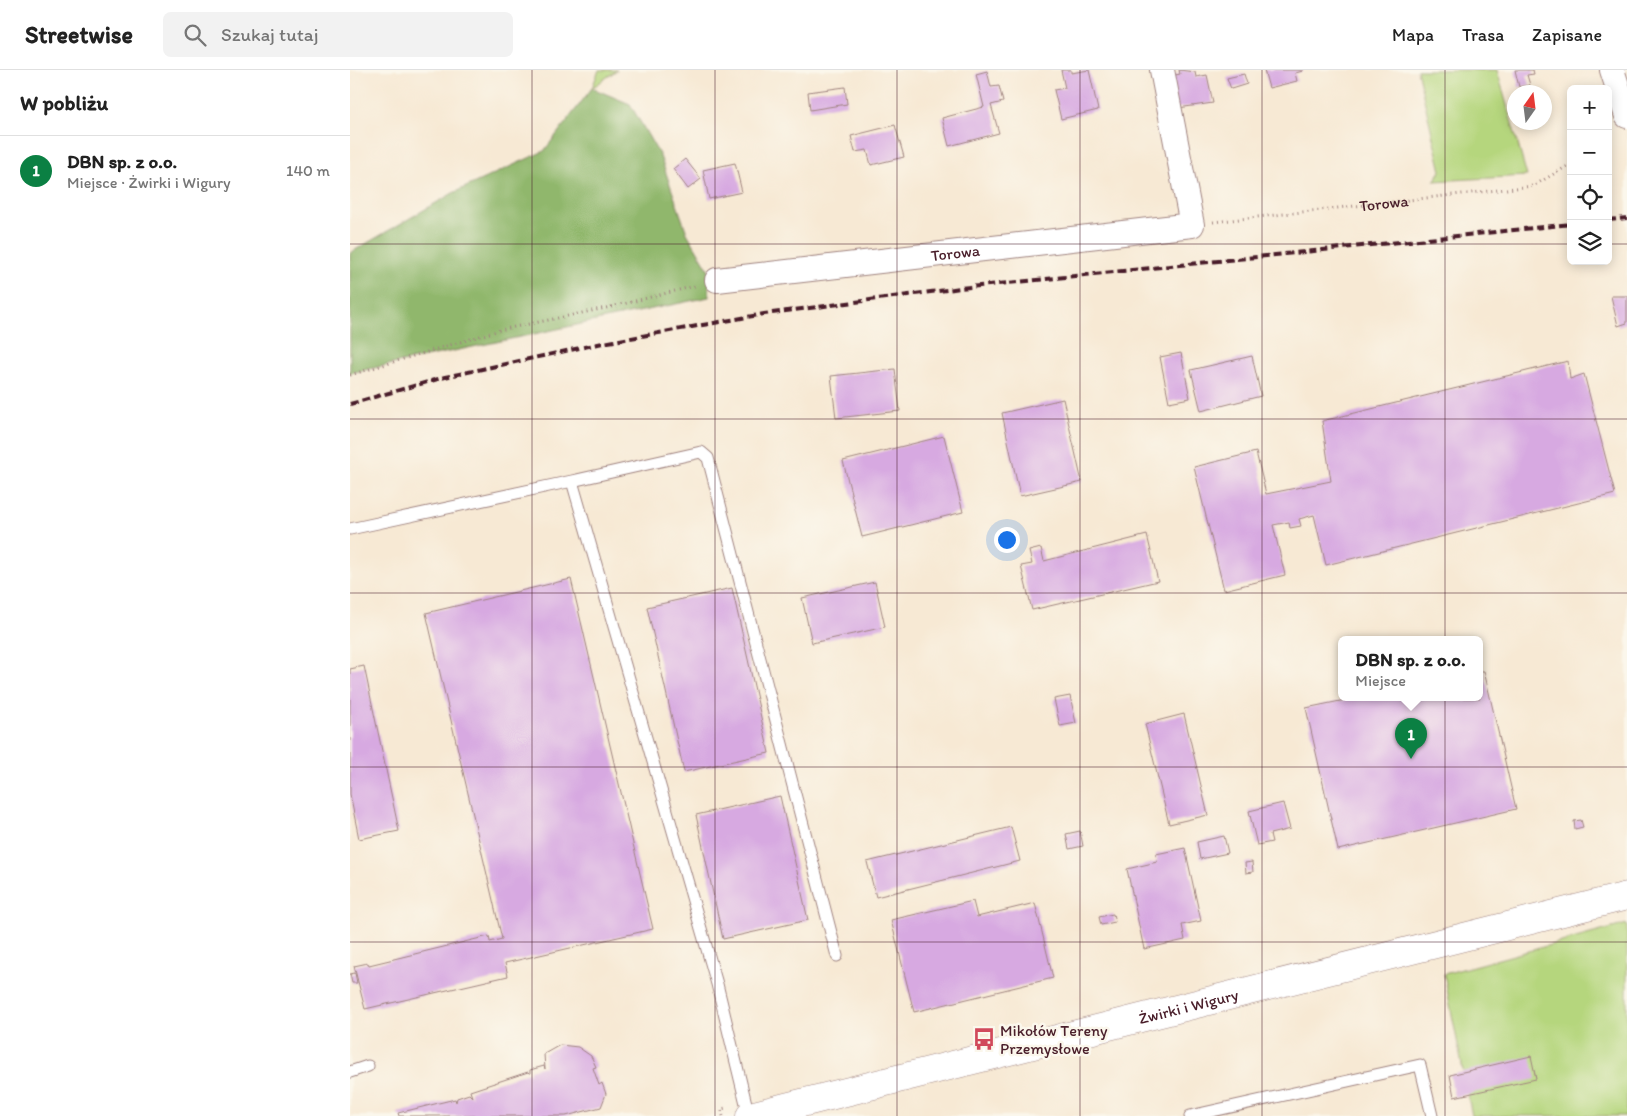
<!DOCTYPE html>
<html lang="pl">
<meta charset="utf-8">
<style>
:root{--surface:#fff;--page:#f2f2f2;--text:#222;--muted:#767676;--line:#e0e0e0;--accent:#0b8043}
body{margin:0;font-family:Itim,sans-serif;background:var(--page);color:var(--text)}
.controls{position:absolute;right:15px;top:15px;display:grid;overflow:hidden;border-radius:8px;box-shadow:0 2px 12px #0003}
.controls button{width:45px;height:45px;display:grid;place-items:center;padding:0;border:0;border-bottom:1px solid var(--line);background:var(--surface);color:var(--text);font:25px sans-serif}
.compass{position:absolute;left:1157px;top:15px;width:45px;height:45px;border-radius:50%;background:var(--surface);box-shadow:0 2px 12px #0003;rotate:14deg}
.you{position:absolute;left:656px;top:469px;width:18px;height:18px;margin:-12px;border:4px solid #fff;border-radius:50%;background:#1a73e8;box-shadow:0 0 0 8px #1a73e833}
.badge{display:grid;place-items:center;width:32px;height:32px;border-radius:50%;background:var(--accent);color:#fff;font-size:16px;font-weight:700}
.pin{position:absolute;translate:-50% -41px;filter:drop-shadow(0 1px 2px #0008)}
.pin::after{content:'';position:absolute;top:26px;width:18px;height:15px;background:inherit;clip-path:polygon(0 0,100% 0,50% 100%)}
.popup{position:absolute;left:988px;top:566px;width:145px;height:65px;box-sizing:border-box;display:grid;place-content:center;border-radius:8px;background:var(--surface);filter:drop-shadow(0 1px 4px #0005);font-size:16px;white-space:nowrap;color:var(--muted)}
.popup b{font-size:19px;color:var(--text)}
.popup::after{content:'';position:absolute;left:50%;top:100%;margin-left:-10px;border:10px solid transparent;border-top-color:var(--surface)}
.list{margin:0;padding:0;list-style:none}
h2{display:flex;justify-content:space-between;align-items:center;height:65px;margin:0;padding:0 20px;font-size:21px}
h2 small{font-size:16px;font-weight:400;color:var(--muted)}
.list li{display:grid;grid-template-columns:32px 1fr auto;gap:15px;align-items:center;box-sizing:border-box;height:70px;padding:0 20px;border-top:1px solid var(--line)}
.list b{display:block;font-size:19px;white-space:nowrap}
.list p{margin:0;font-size:16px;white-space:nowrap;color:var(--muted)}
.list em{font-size:16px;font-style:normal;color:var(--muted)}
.icon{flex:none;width:28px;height:28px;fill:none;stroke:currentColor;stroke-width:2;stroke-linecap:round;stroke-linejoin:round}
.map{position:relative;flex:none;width:1277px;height:1046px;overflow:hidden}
header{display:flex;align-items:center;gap:30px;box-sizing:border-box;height:70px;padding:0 25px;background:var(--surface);border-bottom:1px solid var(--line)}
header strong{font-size:24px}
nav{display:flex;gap:28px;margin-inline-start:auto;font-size:18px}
.search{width:350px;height:45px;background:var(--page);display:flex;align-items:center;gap:12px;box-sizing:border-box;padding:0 18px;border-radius:8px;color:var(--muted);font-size:19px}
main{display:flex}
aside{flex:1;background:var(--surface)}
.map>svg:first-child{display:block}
.green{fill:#b5d67d;stroke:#807a54}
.forest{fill:#90b76c;stroke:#6d6b4c}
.building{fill:#d7a9e1}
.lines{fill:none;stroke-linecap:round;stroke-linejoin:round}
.service-casing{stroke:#a08480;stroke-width:13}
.minor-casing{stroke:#a08480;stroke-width:26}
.tertiary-casing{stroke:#a08480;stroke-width:29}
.path{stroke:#a08480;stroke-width:3;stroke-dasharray:1 4;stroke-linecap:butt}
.service{stroke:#fff;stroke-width:11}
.minor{stroke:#fff;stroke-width:24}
.tertiary{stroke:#fff;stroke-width:28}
.rail{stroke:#4a1f2b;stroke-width:4;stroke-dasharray:8 4;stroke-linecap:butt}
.grid{fill:none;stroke:#4a1f2b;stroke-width:1;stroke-opacity:0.55}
.labels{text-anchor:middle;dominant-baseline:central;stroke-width:5;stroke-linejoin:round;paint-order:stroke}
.street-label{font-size:16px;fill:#4a1f2b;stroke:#fbf7ec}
.poi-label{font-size:16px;fill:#4a1f2b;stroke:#fbf7ec;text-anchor:start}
</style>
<header>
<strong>Streetwise</strong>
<div class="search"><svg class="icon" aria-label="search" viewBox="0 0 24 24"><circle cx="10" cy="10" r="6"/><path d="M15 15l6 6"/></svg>Szukaj tutaj</div>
<nav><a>Mapa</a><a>Trasa</a><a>Zapisane</a></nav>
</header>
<main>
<aside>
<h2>W pobliżu<small></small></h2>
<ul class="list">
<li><span class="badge">1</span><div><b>DBN sp. z o.o.</b><p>Miejsce · Żwirki i Wigury</p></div><em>140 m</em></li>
</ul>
</aside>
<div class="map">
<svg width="1277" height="1046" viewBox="0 0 1277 1046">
<rect width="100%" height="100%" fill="#fbf7ec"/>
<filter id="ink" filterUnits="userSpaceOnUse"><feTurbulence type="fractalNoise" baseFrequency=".02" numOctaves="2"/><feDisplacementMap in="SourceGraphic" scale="10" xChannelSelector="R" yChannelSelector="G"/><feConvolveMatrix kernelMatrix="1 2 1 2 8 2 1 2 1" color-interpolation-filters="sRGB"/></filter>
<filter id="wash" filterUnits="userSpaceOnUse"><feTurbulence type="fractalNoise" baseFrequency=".0096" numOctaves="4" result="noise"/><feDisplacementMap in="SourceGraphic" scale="20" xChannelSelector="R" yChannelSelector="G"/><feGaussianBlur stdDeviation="1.12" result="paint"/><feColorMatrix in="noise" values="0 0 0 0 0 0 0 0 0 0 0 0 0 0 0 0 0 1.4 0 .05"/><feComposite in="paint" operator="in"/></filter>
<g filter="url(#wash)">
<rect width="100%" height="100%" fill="#f7e9d4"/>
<path class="green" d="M250 0H267L242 18 249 0Z
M1067 0H1147L1177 106 1084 111 1091 101Z
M1277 854V1046H1122L1094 904Z"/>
<path class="forest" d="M242 18 280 34 310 86 337 163 359 200V227L0 303V183L103 123 194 81Z"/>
<g id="blocks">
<path class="building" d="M711 0H721V3L739 0 748 40 711 49 704 20 715 18Z
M829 0 845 2 846 7 857 5 863 33 821 39 816 7 830 4Z
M914 0H953V1L945 3 947 11 919 18Z
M1165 0H1183L1184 4 1177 5 1180 15 1169 17Z
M637 1 641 17 649 16 653 32 641 35 649 63 599 76 592 48 634 37 626 4Z
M894 4 897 14 881 19 877 8Z
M495 17 497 34 460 40 458 22Z
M545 55 554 87 521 95 517 80 505 82 501 66Z
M335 89 351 109 338 119 323 99Z
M385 93 392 122 359 129 353 100Z
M1261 226H1277V253L1268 256Z
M831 283 840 328 819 332 810 287Z
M902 286 911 326 851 341 841 300Z
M1218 291 1220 309 1234 304 1265 424 976 495 964 445 949 449 951 456 940 458 939 452 923 455 935 505 874 520 844 397 906 382 916 424 981 411 972 351Z
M545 299 550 341 486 348 481 306Z
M713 329 732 412 670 426 652 343Z
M594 366 613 442 512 467 493 391Z
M797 465 808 511 682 540 671 496 682 494 679 481 691 478 694 491Z
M221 509 303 859 155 893 158 906 15 939 4 896 18 893 19 895 139 866 140 872 152 869 76 543Z
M525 512 535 557 462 573 452 528Z
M382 518 419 683 334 702 297 537Z
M14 596 49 761 9 769 0 724V599Z
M1130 601H1134L1166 739 988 780 956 638 1005 628H1130Z
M720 626 726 653 710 656 704 629Z
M834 644 858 745 819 754 795 654Z
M430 726 458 850 373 869 346 745Z
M933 733 940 759 920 764 922 772 907 775 899 741Z
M1231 750 1233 757 1225 759 1224 751Z
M661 757 670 791 526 827 517 792Z
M730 761 733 776 719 779 716 764Z
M874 766 878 783 850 789 847 772Z
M835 778 851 851 832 855 835 870 794 879 777 799 807 792 806 784Z
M902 792 903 802 896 803 895 793Z
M623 831 627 847 685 833 703 908 564 942 541 850Z
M763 844 765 852 751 855 749 847Z
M5 903 7 913H2L0 904Z
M210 975 228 977 241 986 246 997 243 998 249 1015 252 1013 256 1024 251 1037 216 1046H49L48 1043 105 1029 106 1032 107 1028 119 1024 122 1027 120 1021 178 1002 180 1004V1000L194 996 195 999 194 984Z
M1181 986 1186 1009 1104 1027 1100 1005Z"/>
</g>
</g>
<g filter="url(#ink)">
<use href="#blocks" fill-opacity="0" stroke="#a08480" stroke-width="1"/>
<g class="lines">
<defs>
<path id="service" d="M222 411 351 382 358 388 487 886
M0 459 222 411 367 914 399 1046
M0 1002 18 996
M840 1046 1070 995 1082 1046"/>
<g id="minor">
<path d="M1262 0 1277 46"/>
<path id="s2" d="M367 210 842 155 812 0"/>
</g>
<g id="tertiary">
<path id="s3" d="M400 1046 1277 826"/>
</g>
</defs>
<use href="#service" class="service-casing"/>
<use href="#minor" class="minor-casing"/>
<use href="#tertiary" class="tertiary-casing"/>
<g class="path">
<path id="s1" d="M863 152 1183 116 1221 94"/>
<path d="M0 305 150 260 261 237 345 216"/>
<path d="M373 1046 371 1039 376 1038"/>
</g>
<use href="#service" class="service"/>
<use href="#minor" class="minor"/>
<use href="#tertiary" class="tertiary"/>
<path class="rail" d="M1258 150 1277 148
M0 334 95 307 253 273 414 244 611 218 1221 154"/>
</g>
</g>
<path class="grid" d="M182 0V1046M365 0V1046M547 0V1046M730 0V1046M912 0V1046M1095 0V1046M0 174H1221M1258 174H1277M0 349H1277M0 523H1277M0 697H1277M0 872H1277"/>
<defs>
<symbol id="bus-bare" viewBox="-9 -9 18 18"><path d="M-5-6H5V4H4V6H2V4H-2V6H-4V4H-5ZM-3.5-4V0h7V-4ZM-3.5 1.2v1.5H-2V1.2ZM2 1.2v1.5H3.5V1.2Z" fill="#d1495b" stroke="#fbf7ec" stroke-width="2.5" paint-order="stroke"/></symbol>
</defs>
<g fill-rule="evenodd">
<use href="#bus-bare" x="618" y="953" width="32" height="32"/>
</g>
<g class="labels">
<g class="street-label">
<text stroke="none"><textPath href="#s1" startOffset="172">Torowa</textPath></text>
<text stroke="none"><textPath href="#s2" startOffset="240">Torowa</textPath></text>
<text stroke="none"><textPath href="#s3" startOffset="452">Żwirki i Wigury</textPath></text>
</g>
<g class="poi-label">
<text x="650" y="960">Mikołów Tereny<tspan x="650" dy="18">Przemysłowe</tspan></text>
</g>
</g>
</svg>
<div class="controls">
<button>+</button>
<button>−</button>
<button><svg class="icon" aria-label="locate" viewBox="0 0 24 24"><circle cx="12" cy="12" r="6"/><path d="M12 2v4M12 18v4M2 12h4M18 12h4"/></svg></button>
<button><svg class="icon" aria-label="layers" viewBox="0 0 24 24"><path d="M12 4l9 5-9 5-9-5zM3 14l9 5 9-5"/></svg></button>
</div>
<svg class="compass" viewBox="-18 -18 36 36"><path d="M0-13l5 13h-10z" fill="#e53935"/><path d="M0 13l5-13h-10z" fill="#767676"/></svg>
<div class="you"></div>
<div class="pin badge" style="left:1061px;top:689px">1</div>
<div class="popup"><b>DBN sp. z o.o.</b>Miejsce</div>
</div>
</main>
